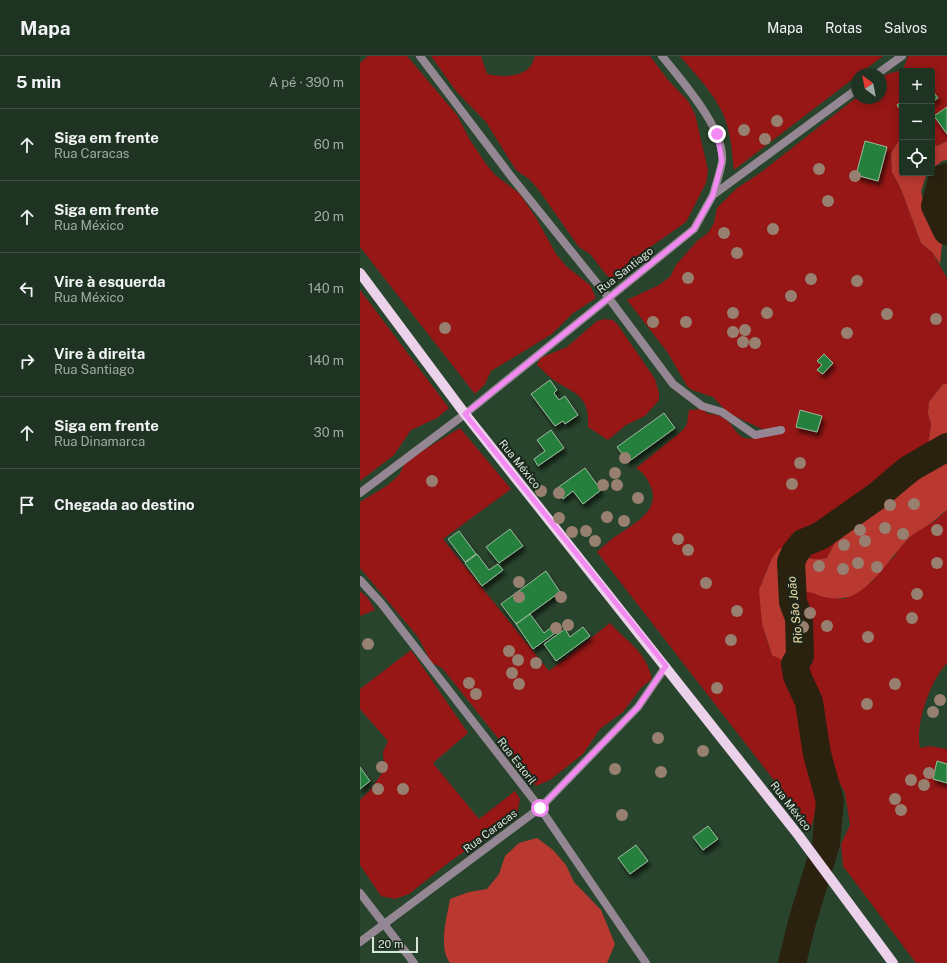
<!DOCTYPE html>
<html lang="pt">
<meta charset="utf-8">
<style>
:root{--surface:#1f3322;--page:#273b2a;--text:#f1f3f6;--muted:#a1aaa5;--line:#3c4e40}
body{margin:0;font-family:"Public Sans",sans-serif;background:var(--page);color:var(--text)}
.controls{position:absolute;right:12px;top:12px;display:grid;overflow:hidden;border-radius:4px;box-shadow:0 2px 10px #0003}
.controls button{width:36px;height:36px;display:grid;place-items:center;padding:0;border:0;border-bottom:1px solid var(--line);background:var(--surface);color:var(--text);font:20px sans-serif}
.compass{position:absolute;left:491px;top:12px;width:36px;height:36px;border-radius:50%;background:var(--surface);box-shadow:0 2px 10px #0003;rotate:328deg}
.scale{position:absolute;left:12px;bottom:10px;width:46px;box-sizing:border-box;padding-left:4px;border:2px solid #d5e5d7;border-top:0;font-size:11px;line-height:14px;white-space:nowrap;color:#d5e5d7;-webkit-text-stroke:3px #1b271c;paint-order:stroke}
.stop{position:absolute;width:12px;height:12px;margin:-9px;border:3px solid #f38af1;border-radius:50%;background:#fff}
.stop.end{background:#f38af1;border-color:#fff;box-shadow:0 1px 4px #0008}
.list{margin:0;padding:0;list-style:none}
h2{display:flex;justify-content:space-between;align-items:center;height:52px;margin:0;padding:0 16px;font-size:17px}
h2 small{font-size:13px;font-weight:400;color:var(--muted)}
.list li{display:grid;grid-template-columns:26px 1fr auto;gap:12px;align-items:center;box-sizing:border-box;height:72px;padding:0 16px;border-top:1px solid var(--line)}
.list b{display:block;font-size:15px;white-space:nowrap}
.list p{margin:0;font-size:13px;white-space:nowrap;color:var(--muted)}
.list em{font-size:13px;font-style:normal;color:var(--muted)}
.icon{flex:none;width:22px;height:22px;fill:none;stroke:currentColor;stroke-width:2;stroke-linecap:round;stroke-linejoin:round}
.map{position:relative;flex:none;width:587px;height:907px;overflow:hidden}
header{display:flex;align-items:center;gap:24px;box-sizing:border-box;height:56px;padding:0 20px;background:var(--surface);border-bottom:1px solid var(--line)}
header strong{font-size:19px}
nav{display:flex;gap:22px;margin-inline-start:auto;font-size:14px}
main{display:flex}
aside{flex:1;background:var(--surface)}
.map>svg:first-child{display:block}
.green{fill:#961715}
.forest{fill:#b93931}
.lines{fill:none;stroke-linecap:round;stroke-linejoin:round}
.river{stroke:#2a220f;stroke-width:28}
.building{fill:#28803c;stroke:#9bba9e;filter:url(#shadow)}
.street{stroke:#948793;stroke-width:8}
.primary{stroke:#ebd1ea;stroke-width:10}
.tree{fill:#988071}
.route{stroke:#f38af1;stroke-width:5}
.labels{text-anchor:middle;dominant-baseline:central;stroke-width:4;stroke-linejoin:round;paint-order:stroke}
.street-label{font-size:11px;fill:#d5e5d7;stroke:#1b271c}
.water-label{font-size:12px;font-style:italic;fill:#f8e0a7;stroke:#1b271c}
</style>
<header>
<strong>Mapa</strong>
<nav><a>Mapa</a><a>Rotas</a><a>Salvos</a></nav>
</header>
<main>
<aside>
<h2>5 min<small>A pé · 390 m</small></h2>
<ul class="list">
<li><svg class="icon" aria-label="ahead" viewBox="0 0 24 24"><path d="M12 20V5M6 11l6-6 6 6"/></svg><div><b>Siga em frente</b><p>Rua Caracas</p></div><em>60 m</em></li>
<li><svg class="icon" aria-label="ahead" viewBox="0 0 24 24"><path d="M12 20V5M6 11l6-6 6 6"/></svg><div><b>Siga em frente</b><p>Rua México</p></div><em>20 m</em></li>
<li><svg class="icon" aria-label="left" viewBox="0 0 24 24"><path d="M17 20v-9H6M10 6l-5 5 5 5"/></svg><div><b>Vire à esquerda</b><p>Rua México</p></div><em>140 m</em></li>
<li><svg class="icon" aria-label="right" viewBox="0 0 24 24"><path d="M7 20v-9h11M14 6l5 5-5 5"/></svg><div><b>Vire à direita</b><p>Rua Santiago</p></div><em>140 m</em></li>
<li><svg class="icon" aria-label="ahead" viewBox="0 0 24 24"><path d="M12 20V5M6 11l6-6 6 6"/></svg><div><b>Siga em frente</b><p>Rua Dinamarca</p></div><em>30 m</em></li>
<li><svg class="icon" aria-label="arrive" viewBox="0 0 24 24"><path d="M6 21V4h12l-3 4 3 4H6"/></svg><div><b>Chegada ao destino</b></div></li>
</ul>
</aside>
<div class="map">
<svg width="587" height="907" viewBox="0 0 587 907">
<defs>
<filter id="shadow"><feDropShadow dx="2.5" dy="4.5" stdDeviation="2" flood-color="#0009"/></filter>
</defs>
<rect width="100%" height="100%" fill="#29442d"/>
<path class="green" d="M8 0H47L97 59 110 84 126 108 135 119 159 137 175 160 196 198 206 210 230 229 236 242 212 258 192 278 131 315 125 328 115 338 0 191V7Z
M71 0H121L127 18C140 21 159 22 170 11 172 9 174 3 175 0H290L308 24 328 45 335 58 348 114 346 127 326 166 279 199 270 209 263 221H248L230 198 219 191 178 133 169 123 156 114 126 66 96 35Z
M320 0H523L374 114C372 96 371 77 364 60 354 37 336 19 320 0Z
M548 0H587V85L576 90 572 87V15H542V80L531 97 532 116 541 133 561 187 572 196 587 222V328H583L569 346 568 357 571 368 568 391 573 400V411L556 426 505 461 488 476 477 483 467 502C449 506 444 501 431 489L412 502 399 534 405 578 412 599 428 596 434 587 431 622 441 639 447 657 442 694 451 711 456 730 457 749 451 772 237 496C243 490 249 485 256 480 272 469 301 455 291 431 287 422 284 417 276 412L323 374 327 368 329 354 343 353 348 358C381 358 369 396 407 378L402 373 368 357 353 341 332 334 327 330 308 297 267 244 299 229 310 221 316 209 337 185 348 177 354 167 357 152 377 132 400 117 497 41 521 42V23L527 18 543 14Z
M0 234 89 352 77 362 51 374 34 399 0 425Z
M245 263 253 264 258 269 295 323 299 337V344L285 360 266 369 248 384 228 371C230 337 213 338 191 322 186 318 182 313 177 309L180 302 207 291 237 265Z
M100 372 151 433 83 483 189 615 250 567C268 587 286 595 292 623L281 632 263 656 240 673 223 698 190 724 176 730 83 613 71 606 58 581 0 512V446L28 429 39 419 46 405Z
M587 454V607C570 625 555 668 560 692L570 690 587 693V907H556L483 810 481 788 490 769 485 737 469 706 454 655 450 635 441 617 446 599 444 579V536H455L464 541 484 543 494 538 512 526 518 516 534 501 540 491 556 476 575 465Z
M0 535 8 542 15 554 0 560Z
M51 594 108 677 73 707 119 763 155 735 160 743 157 758 147 767 92 804 49 838 35 843 21 840 0 809V744L11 733 24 714 23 696 28 685 0 653V633Z"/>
<path class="forest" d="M542 80V117H567L561 135 565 154 582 188 580 208 572 196 561 187 541 133 532 116 531 97Z
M587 85V104L582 105 572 113V87L577 90Z
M583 328H587V454C582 457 579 461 575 464 567 471 556 475 548 483 532 499 507 541 483 542 478 543 469 542 464 541 455 539 456 536 444 536L434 555 431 566 434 587 422 604 412 599 402 568 399 534 412 502 419 493 431 489C444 500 449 506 467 502L477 483 488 476 505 461 556 426 573 411V400L568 391 571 368 568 357 569 346Z
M177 782 193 794 206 809 214 826 241 854 255 888 247 907H90C78 890 87 862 90 843L109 836 127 833 139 818 145 800 159 787Z"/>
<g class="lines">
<path class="river" d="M587 121 582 123 575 150 587 175
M432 907 442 866 466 788 470 745 457 698 449 646 437 620 435 608 440 600 439 562 433 546 431 506 435 497 443 487 460 480 517 440 549 413 587 391"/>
</g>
<path class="building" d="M572 34 578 42 572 46Z
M542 45V56L537 49Z
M587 51V78L574 60Z
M505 85 527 91 518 125 496 119Z
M464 298 473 307 463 318 457 314 462 309 457 305Z
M190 324 197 334 194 337 199 344 205 340 218 359 205 368 203 365 195 370 171 338Z
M440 354 462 360 457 376 436 371Z
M304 357 315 372 268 406 257 391Z
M191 374 204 392 178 410 174 403 185 395 177 384Z
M225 412 241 434 223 448 213 435 203 443 196 433Z
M150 473 163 490 139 507 126 491Z
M99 475 116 498 105 506 88 483Z
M117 498 129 514 138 508 143 514 122 530 105 507Z
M186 515 200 536 156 568 141 548Z
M170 558 184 577 197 567 201 573 173 593 156 568Z
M223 571 230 580 196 605 184 588 205 573 210 581Z
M577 705 587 708V727L573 723Z
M0 711 10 725 0 733Z
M348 770 358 783 343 794 333 781Z
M276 789 288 805 270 818 258 802Z"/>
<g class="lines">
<path class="street" d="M60 0 150 119 248 241 313 328 342 350 362 356 395 379 421 374
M302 0C321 24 366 74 362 106 360 117 356 128 353 139
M517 18 542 0
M0 437 105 358 334 173 353 139 497 33
M0 524 21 547 180 752 286 907
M0 837 54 907
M0 886 180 752 278 651 306 610"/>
<path class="primary" d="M0 217 105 358 439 780 533 907"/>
</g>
<g class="tree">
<circle cx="417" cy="65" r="6"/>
<circle cx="384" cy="74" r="6"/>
<circle cx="405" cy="83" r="6"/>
<circle cx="459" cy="113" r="6"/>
<circle cx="495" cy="120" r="6"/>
<circle cx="468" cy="145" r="6"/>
<circle cx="413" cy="173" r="6"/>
<circle cx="364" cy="177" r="6"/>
<circle cx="377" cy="197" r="6"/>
<circle cx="328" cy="222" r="6"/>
<circle cx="451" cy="223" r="6"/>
<circle cx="497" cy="225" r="6"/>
<circle cx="431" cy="240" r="6"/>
<circle cx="373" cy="257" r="6"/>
<circle cx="407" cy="257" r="6"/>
<circle cx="527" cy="258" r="6"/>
<circle cx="576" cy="263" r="6"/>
<circle cx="293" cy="266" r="6"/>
<circle cx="326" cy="266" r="6"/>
<circle cx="85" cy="272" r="6"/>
<circle cx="385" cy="274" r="6"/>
<circle cx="373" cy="276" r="6"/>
<circle cx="487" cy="277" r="6"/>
<circle cx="383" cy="286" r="6"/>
<circle cx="395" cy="287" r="6"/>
<circle cx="265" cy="402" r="6"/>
<circle cx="440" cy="407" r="6"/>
<circle cx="255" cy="417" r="6"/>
<circle cx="72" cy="425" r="6"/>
<circle cx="432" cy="428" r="6"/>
<circle cx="243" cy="429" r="6"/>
<circle cx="257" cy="429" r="6"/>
<circle cx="181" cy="435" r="6"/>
<circle cx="199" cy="437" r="6"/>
<circle cx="278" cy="442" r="6"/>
<circle cx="554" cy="448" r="6"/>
<circle cx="530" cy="449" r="6"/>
<circle cx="247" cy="461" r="6"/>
<circle cx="199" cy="462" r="6"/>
<circle cx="264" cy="465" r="6"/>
<circle cx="525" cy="472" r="6"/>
<circle cx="500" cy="474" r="6"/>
<circle cx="577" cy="474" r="6"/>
<circle cx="226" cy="475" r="6"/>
<circle cx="212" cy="476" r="6"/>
<circle cx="543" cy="478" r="6"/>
<circle cx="318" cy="483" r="6"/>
<circle cx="235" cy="485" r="6"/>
<circle cx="505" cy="485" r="6"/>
<circle cx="484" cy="489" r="6"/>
<circle cx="328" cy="494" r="6"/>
<circle cx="498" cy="507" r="6"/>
<circle cx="577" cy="507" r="6"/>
<circle cx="459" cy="510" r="6"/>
<circle cx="517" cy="511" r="6"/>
<circle cx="483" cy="513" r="6"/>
<circle cx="159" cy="526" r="6"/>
<circle cx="346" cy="527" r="6"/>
<circle cx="557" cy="538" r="6"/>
<circle cx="159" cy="541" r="6"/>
<circle cx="201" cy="541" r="6"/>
<circle cx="377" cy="555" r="6"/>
<circle cx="450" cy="557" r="6"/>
<circle cx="552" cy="562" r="6"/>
<circle cx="208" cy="569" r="6"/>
<circle cx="467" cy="570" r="6"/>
<circle cx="443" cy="571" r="6"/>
<circle cx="196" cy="572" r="6"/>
<circle cx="508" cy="581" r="6"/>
<circle cx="371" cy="584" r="6"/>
<circle cx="8" cy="588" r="6"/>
<circle cx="149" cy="595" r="6"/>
<circle cx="158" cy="604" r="6"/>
<circle cx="176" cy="607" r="6"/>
<circle cx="152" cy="617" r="6"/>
<circle cx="109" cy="627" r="6"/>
<circle cx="159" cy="628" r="6"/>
<circle cx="535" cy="628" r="6"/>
<circle cx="357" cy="632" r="6"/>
<circle cx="116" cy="638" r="6"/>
<circle cx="580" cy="644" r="6"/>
<circle cx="507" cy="648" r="6"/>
<circle cx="573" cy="656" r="6"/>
<circle cx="298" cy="682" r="6"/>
<circle cx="343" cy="695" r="6"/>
<circle cx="22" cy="711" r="6"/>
<circle cx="255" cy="713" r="6"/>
<circle cx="301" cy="716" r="6"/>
<circle cx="569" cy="717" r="6"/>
<circle cx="551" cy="724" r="6"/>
<circle cx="564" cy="729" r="6"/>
<circle cx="18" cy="733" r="6"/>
<circle cx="43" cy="733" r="6"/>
<circle cx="535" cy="743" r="6"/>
<circle cx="541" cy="754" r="6"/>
<circle cx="262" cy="759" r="6"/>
</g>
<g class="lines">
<path class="route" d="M180 752 278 651 306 610 105 358 334 173 353 139 362 105 357 78"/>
</g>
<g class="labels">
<g class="street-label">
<text transform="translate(265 214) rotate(-38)">Rua Santiago</text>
<text transform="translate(160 408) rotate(51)">Rua México</text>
<text transform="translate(157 705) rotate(52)">Rua Estoril</text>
<text transform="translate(431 750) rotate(52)">Rua México</text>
<text transform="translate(130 775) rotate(-37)">Rua Caracas</text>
</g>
<g class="water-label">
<text transform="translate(435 554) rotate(-96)">Rio São João</text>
</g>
</g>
</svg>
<div class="controls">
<button>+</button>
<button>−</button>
<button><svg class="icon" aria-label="locate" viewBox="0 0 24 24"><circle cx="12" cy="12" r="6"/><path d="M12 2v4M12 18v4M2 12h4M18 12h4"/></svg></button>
</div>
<svg class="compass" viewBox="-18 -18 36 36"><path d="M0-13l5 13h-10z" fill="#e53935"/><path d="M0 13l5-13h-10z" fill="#a1aaa5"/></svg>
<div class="scale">20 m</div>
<div class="stop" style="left:180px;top:752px"></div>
<div class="stop end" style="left:357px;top:78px"></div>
</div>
</main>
